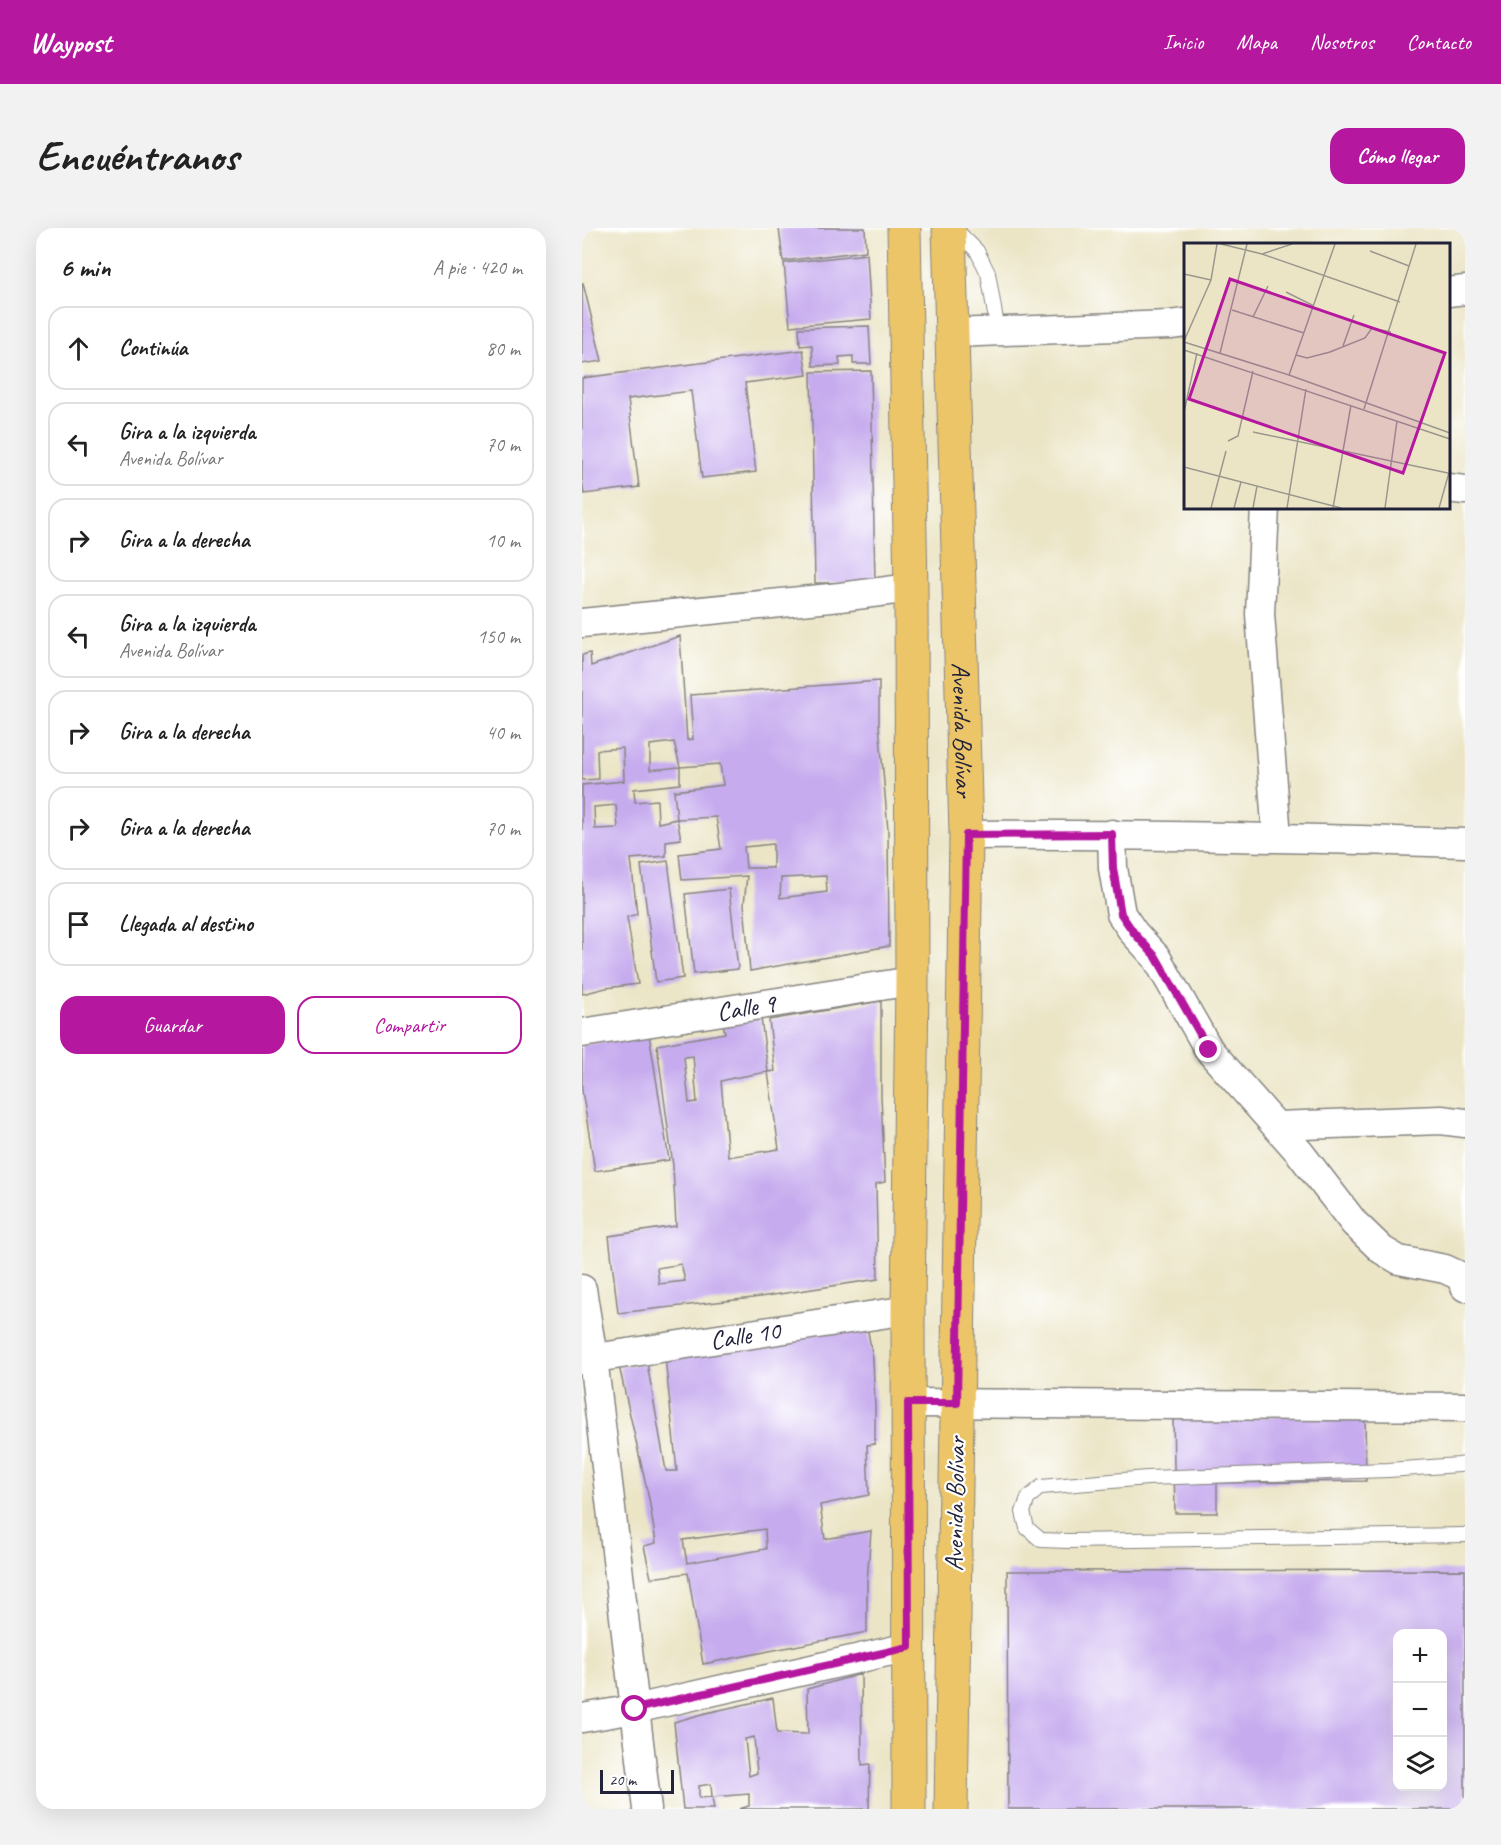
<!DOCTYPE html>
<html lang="es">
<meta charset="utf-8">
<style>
:root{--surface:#fff;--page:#f2f2f2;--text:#222;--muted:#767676;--line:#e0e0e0;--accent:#b5179e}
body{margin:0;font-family:Caveat,sans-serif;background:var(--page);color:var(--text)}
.controls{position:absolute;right:18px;bottom:18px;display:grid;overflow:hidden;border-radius:12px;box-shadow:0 6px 24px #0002}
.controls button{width:54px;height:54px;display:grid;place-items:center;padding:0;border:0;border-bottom:2px solid var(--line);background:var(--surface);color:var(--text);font:30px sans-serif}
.scale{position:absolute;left:18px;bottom:15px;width:74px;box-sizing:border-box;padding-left:6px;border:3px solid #22223b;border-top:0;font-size:16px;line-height:21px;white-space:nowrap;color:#22223b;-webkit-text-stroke:4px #fff;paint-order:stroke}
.stop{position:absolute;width:18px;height:18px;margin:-14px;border:4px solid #b5179e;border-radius:50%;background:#fff}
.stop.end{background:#b5179e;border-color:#fff;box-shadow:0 2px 6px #0008}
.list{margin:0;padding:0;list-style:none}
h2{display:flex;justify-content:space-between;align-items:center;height:78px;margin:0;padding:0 24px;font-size:26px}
h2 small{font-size:20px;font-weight:400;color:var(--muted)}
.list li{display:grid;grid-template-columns:39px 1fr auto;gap:18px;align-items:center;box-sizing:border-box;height:84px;margin:0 12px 12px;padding:0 12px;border:2px solid var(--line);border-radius:18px}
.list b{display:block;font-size:22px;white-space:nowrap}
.list p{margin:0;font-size:20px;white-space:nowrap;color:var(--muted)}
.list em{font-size:20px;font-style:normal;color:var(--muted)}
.actions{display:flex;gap:12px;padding:18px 24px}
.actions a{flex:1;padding:14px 0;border:2px solid var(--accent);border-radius:18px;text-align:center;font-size:21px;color:var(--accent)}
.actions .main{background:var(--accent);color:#fff}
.icon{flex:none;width:33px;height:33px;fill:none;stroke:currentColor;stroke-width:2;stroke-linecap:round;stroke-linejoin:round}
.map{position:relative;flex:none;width:883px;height:1581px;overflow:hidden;border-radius:18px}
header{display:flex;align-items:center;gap:36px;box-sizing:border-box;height:84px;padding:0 30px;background:var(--accent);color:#fff}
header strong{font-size:28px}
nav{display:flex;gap:33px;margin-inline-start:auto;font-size:21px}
.intro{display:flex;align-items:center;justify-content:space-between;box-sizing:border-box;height:144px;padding:0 36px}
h1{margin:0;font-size:42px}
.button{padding:15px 27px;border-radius:18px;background:var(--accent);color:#fff;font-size:21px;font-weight:700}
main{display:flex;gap:36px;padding:0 36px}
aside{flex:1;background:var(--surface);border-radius:18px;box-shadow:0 6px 24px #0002}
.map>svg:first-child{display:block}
.building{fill:#c6abee;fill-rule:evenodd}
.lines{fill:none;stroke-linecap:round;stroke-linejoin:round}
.service-casing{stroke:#868480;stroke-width:16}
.minor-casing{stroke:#868480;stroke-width:31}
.primary-casing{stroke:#868480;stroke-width:35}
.service{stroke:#fff;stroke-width:14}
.minor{stroke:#fff;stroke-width:28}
.primary{stroke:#edc569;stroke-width:33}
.route{stroke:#b5179e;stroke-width:8}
.labels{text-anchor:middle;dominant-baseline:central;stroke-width:4.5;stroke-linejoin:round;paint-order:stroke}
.street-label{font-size:26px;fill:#22223b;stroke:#fff}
.inset-road{fill:none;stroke:#9b978e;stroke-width:1.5}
.view{fill:#b5179e;fill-opacity:0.15;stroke:#b5179e;stroke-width:3}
.inset-edge{fill:none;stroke:#22223b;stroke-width:3}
</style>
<header>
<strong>Waypost</strong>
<nav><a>Inicio</a><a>Mapa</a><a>Nosotros</a><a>Contacto</a></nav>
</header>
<div class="intro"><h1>Encuéntranos</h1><a class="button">Cómo llegar</a></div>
<main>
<aside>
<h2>6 min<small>A pie · 420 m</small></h2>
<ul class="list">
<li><svg class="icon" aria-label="ahead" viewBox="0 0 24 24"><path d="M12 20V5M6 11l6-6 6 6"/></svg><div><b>Continúa</b></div><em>80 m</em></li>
<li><svg class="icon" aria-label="left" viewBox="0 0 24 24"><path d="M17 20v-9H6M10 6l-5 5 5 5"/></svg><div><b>Gira a la izquierda</b><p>Avenida Bolívar</p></div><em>70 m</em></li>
<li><svg class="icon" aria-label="right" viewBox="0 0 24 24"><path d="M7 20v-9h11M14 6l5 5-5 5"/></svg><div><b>Gira a la derecha</b></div><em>10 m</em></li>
<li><svg class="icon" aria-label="left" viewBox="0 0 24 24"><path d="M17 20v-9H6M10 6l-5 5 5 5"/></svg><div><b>Gira a la izquierda</b><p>Avenida Bolívar</p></div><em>150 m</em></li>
<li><svg class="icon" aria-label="right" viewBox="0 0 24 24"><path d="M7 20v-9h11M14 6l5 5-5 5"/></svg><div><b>Gira a la derecha</b></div><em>40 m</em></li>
<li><svg class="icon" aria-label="right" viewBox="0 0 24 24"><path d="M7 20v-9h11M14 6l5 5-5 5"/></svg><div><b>Gira a la derecha</b></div><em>70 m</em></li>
<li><svg class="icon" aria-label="arrive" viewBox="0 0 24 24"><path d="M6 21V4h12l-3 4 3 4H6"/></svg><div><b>Llegada al destino</b></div></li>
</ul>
<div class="actions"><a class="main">Guardar</a><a>Compartir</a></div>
</aside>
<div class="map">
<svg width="883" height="1581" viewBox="0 0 883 1581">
<rect width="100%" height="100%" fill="#fff"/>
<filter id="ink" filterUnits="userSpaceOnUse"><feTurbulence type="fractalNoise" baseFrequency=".0167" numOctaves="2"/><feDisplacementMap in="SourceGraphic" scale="12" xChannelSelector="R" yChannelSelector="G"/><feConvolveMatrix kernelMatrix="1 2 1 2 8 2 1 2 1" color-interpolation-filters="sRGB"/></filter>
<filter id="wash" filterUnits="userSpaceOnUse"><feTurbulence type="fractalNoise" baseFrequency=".008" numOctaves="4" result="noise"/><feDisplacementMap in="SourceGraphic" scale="24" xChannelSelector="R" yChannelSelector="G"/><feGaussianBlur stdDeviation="1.35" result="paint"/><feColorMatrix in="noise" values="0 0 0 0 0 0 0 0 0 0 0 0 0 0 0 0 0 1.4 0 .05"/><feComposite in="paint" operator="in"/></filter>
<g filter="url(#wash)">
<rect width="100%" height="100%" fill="#ebe5c6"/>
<g id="blocks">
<path class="building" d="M197 0H283L284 23 201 33Z
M285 26 289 91 208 98 202 35Z
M0 55H1L20 133 0 136Z
M287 98 289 136H271V128L257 129 258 137 231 138 230 117 218 118 217 100Z
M221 122 225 147 163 155 174 244 120 250 109 163 46 171 57 259 2 266 0 251V150Z
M289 143 293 355H233L229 144Z
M98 408 105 512 111 511 108 467 297 453V496L306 602 307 718 168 743 162 676 165 648 100 652 97 626 139 621 134 589 95 591 92 563 141 557 138 536 98 539 92 514 68 517V542L98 539V556L52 561 53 574 75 572 76 595 95 591 99 611 84 613V628L49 631 55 686 45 689 56 756 24 760 0 766V557L42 553 41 520 15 522 16 551 0 552V427L8 425 9 438ZM34 577 36 600 13 601 12 579ZM191 616V640H164L162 619ZM244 648 245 664 198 670 199 650Z
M86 633 101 750 74 754 59 637Z
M147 661 156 741 112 746 103 666Z
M299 773V868L303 954 294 956 296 1051 171 1070 36 1085 27 1008 94 998 91 938 75 817 143 805 141 796 179 790 186 844 151 850 139 853 146 929 197 921 186 844 193 843 187 792ZM111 828 115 874 107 875 102 829ZM99 1036 103 1053 77 1056 75 1040Z
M67 806 87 932 13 943 0 862V817Z
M285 1098 291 1131 293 1179V1216L285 1217 287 1267 238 1277 243 1311 289 1303 285 1353V1404L121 1436 106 1345 69 1350 62 1318 74 1315 67 1271 37 1138 65 1135 84 1243H95L83 1129ZM183 1301 184 1321 105 1335 101 1312Z
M783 1187 784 1253 635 1255V1285H593L591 1189Z
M883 1342V1581H426L425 1343ZM816 1406H861V1558H816Z
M279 1446 280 1537 288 1536 287 1581H157L167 1578V1566L130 1569 129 1556 117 1558V1570L130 1569 132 1581H101L92 1494 124 1485 191 1470 195 1505 226 1506 225 1461ZM172 1509 175 1545 167 1548 163 1511Z"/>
</g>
</g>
<g filter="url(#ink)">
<use href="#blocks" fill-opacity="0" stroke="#868480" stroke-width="1.5"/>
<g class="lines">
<defs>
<path id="service" d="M372 0 395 23 406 45 416 104
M883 1236 877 1237 806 1242 565 1250 459 1259 446 1270 441 1284 445 1300 459 1312 486 1313 883 1307"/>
<g id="minor">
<path d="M866 64 883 62"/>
<path d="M370 105 588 97 604 95"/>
<path d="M866 260 883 262"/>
<path d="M683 279 678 386 695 609"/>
<path d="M0 395 258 369 329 360"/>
<path d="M530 606 531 640 539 686 552 705 574 729 627 822 718 925 772 995 800 1022 817 1032 863 1041 878 1048 883 1059"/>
<path d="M384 607C551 606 717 610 883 615"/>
<path id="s1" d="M0 805 330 753"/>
<path d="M694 898 859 892 883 895"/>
<path d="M0 1061 11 1130 65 1581"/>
<path id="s2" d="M0 1132 326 1082"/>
<path d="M326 1175 883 1179"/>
<path d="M0 1490 53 1481 327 1419"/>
</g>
<g id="primary">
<path d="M322 0 329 360 330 753 326 1082 327 1581"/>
<path id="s3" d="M367 0 384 607 369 1581"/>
</g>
</defs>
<use href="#service" class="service-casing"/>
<use href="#minor" class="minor-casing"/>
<use href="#primary" class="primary-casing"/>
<use href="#service" class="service"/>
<use href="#minor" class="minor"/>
<use href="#primary" class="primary"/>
</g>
</g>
<g class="lines" filter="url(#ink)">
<path class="route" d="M53 1481 327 1419 326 1175H375L384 607 530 606 531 640 539 686 552 705 574 729 627 822"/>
</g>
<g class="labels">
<g class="street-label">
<text stroke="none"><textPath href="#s3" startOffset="502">Avenida Bolívar</textPath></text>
<text stroke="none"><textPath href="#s1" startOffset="166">Calle 9</textPath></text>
<text stroke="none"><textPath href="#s2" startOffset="165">Calle 10</textPath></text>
<text transform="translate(373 1276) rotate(-89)">Avenida Bolívar</text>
</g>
</g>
<g transform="translate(602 15)">
<rect width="266" height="266" fill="#ebe5c6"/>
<path class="inset-road" d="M37 1 78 11 216 59M186 8 225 23M78 11 108 1M0 31 27 37M102 49 130 63M48 67 120 90M69 74 84 43M0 98 27 37 33 1M0 99 105 132 266 190M159 103 170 72M0 107 266 196M36 110 63 1M112 112 123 115 146 109 181 95 188 85 207 89M105 132 151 1M180 166 232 1M0 169 13 110M69 189 264 230M44 198 54 193 69 128M0 224 157 265M27 265 42 208M50 265 57 239M69 265 73 243M103 265 122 146M149 265 167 162M201 265 213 178M255 265 266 226"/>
<path class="view" d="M46 36 261 110 219 230 5 156Z"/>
<rect width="266" height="266" class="inset-edge"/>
</g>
</svg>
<div class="controls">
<button>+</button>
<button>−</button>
<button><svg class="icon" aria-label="layers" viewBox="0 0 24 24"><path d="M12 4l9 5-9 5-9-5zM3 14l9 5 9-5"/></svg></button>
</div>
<div class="scale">20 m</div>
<div class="stop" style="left:53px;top:1481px"></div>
<div class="stop end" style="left:627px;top:822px"></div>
</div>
</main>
